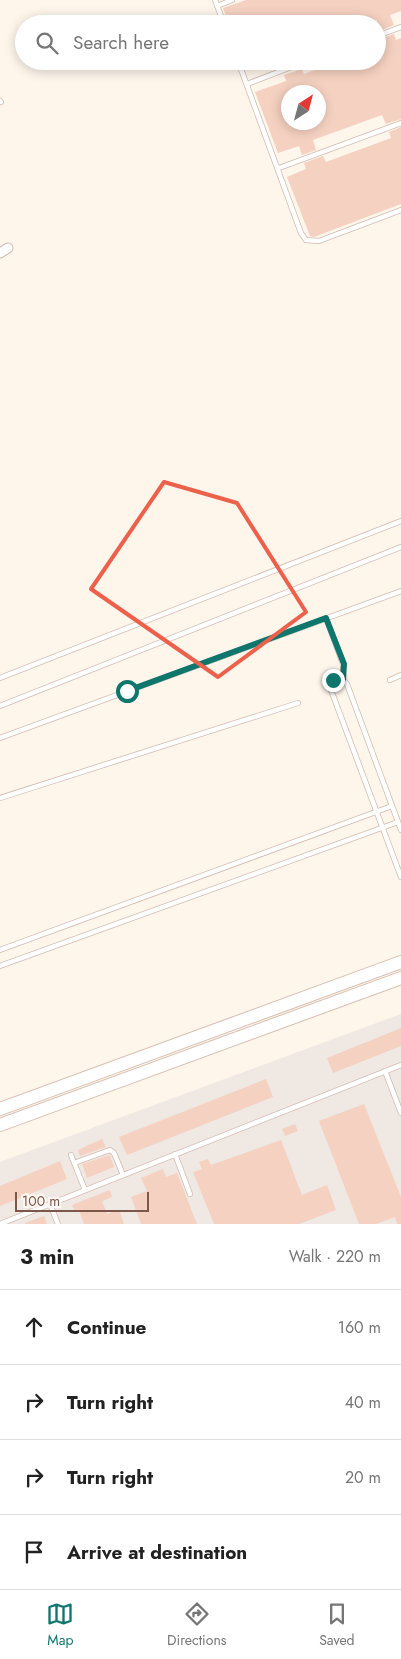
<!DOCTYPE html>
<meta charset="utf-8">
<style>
:root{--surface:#fff;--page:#f6f6f6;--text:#222;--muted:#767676;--line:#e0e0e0;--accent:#0f766e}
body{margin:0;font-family:Jost,sans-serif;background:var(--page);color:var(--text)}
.compass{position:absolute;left:281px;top:85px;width:45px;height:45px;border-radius:50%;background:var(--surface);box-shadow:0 2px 12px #0003;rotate:36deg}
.scale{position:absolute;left:15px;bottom:12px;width:134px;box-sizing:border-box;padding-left:5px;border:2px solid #7c584b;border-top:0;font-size:14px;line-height:18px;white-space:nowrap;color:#7c584b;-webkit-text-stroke:4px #fff9f3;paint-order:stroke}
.stop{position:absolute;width:15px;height:15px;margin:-11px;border:4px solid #0f766e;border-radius:50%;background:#fff}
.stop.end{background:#0f766e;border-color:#fff;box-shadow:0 1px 5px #0008}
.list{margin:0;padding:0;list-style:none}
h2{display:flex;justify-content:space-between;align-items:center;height:65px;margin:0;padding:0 20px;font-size:21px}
h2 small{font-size:16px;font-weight:400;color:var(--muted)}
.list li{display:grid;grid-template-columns:32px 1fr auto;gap:15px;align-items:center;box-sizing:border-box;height:75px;padding:0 20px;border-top:1px solid var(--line)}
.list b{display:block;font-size:19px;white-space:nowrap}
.list em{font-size:16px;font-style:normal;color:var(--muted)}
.icon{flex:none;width:28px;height:28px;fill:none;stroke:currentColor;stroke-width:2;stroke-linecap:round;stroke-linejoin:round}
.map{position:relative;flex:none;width:401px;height:1224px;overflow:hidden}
.search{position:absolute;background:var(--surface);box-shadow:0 2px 12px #0003;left:15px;right:15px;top:15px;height:55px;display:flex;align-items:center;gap:12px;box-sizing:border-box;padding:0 18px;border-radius:28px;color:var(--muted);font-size:19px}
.sheet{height:365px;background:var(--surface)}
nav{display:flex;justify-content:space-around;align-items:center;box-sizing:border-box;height:70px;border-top:1px solid var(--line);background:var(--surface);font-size:14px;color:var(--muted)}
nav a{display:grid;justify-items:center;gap:2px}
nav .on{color:var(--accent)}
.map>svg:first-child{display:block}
.industrial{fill:#efe8e3}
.building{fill:#f5d1c1;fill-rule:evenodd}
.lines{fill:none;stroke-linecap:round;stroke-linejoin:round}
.lane-casing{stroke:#d2bbaf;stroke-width:6}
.street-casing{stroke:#d2bbaf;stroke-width:11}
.secondary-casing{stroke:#d7bdae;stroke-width:14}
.lane{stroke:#fff;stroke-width:4.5}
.street{stroke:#fff;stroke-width:9}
.secondary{stroke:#fff;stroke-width:12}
.route{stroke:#0f766e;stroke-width:6}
.marked{fill:none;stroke:#ed604b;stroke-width:4;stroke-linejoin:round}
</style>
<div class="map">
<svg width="401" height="1224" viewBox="0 0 401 1224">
<rect width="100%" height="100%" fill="#fef5eb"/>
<path class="industrial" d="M401 1014V1224H0V1162Z"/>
<path class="building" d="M246 0H401V11L390 15 394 25 377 32V20L367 24H229L223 8Z
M394 34 396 40 401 38V119L386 124 382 115 313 140 316 150 302 155 299 146 278 153 255 92 286 81 284 75 302 69 304 74 339 61H377V40ZM288 92H318V122H288Z
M243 61H265V62L246 69Z
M266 61H290L291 63 269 70Z
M401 127V204L314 237 310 236 287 177 306 169 304 163 323 156 326 162 391 138 389 132Z
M401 1028V1046L333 1073 327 1058Z
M266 1079 273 1097 127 1155 119 1137Z
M364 1104 401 1197V1224H397L395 1217 376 1224H359L319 1121Z
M295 1124 298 1131 285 1136 282 1129Z
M102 1139 106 1147 80 1156 78 1150Z
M281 1140 302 1195 327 1185 336 1210 299 1224H214L193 1172 202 1169 199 1162 208 1159 211 1165Z
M110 1155 114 1167 87 1178 82 1164Z
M60 1161 67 1179 0 1206V1186Z
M163 1169 166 1177 177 1173 197 1224H141L131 1197 147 1191 141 1178Z
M110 1190 112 1197 102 1201 107 1214 119 1210 124 1224H84L79 1210 75 1212 72 1205Z
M44 1216 47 1224H25V1223Z"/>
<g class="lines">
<defs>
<path id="lane" d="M215 0 224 24
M217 6 232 0
M377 36 401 27
M238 61 301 233 306 240 319 241 401 210
M247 84 307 61
M0 101 1 102
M279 168 401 123
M326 618 343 664V679
M0 678 401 521
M390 680 401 675
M0 706 401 547
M0 738 401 591
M0 798 298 703
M401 830 347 684 343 679 336 678 331 683V690L401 877
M0 950 392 806
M0 966 398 822
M385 1071 401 1113
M175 1154 190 1194
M71 1155 85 1190
M74 1163 110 1150 114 1153 123 1175
M50 1204 58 1224
M0 1224 401 1065"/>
<path id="street" d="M0 253 8 248"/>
<path id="secondary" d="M0 1109 401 962
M0 1125 401 978"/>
</defs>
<use href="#lane" class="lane-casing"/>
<use href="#street" class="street-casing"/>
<use href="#secondary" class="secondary-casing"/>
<use href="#lane" class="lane"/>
<use href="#street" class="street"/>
<use href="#secondary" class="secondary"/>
</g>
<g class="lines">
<path class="route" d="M127 691 326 618 344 664 343 679 333 680"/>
</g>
<path class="marked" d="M164 482 237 503 306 612 218 677 91 589Z"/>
</svg>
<svg class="compass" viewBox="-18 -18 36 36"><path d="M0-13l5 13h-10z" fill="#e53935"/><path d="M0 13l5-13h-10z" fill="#767676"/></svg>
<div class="scale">100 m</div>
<div class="stop" style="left:127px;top:691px"></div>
<div class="stop end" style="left:333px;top:680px"></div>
<div class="search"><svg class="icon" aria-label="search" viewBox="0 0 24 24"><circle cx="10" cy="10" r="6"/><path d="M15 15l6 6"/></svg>Search here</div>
</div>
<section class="sheet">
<h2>3 min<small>Walk · 220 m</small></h2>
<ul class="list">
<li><svg class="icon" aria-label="ahead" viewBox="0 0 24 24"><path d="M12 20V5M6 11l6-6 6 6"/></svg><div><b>Continue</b></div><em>160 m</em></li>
<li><svg class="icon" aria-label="right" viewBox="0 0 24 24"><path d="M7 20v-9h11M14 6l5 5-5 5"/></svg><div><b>Turn right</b></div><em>40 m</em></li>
<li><svg class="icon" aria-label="right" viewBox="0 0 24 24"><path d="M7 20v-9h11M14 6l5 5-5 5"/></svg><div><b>Turn right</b></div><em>20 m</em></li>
<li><svg class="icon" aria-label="arrive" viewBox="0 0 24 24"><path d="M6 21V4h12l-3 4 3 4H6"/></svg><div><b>Arrive at destination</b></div></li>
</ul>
</section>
<nav>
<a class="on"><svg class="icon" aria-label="map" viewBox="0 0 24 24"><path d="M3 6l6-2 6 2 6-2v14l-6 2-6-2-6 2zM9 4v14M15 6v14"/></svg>Map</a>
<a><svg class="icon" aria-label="directions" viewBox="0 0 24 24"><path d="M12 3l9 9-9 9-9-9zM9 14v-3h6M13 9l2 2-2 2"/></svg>Directions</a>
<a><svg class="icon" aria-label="saved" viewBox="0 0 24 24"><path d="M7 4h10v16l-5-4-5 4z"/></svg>Saved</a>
</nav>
